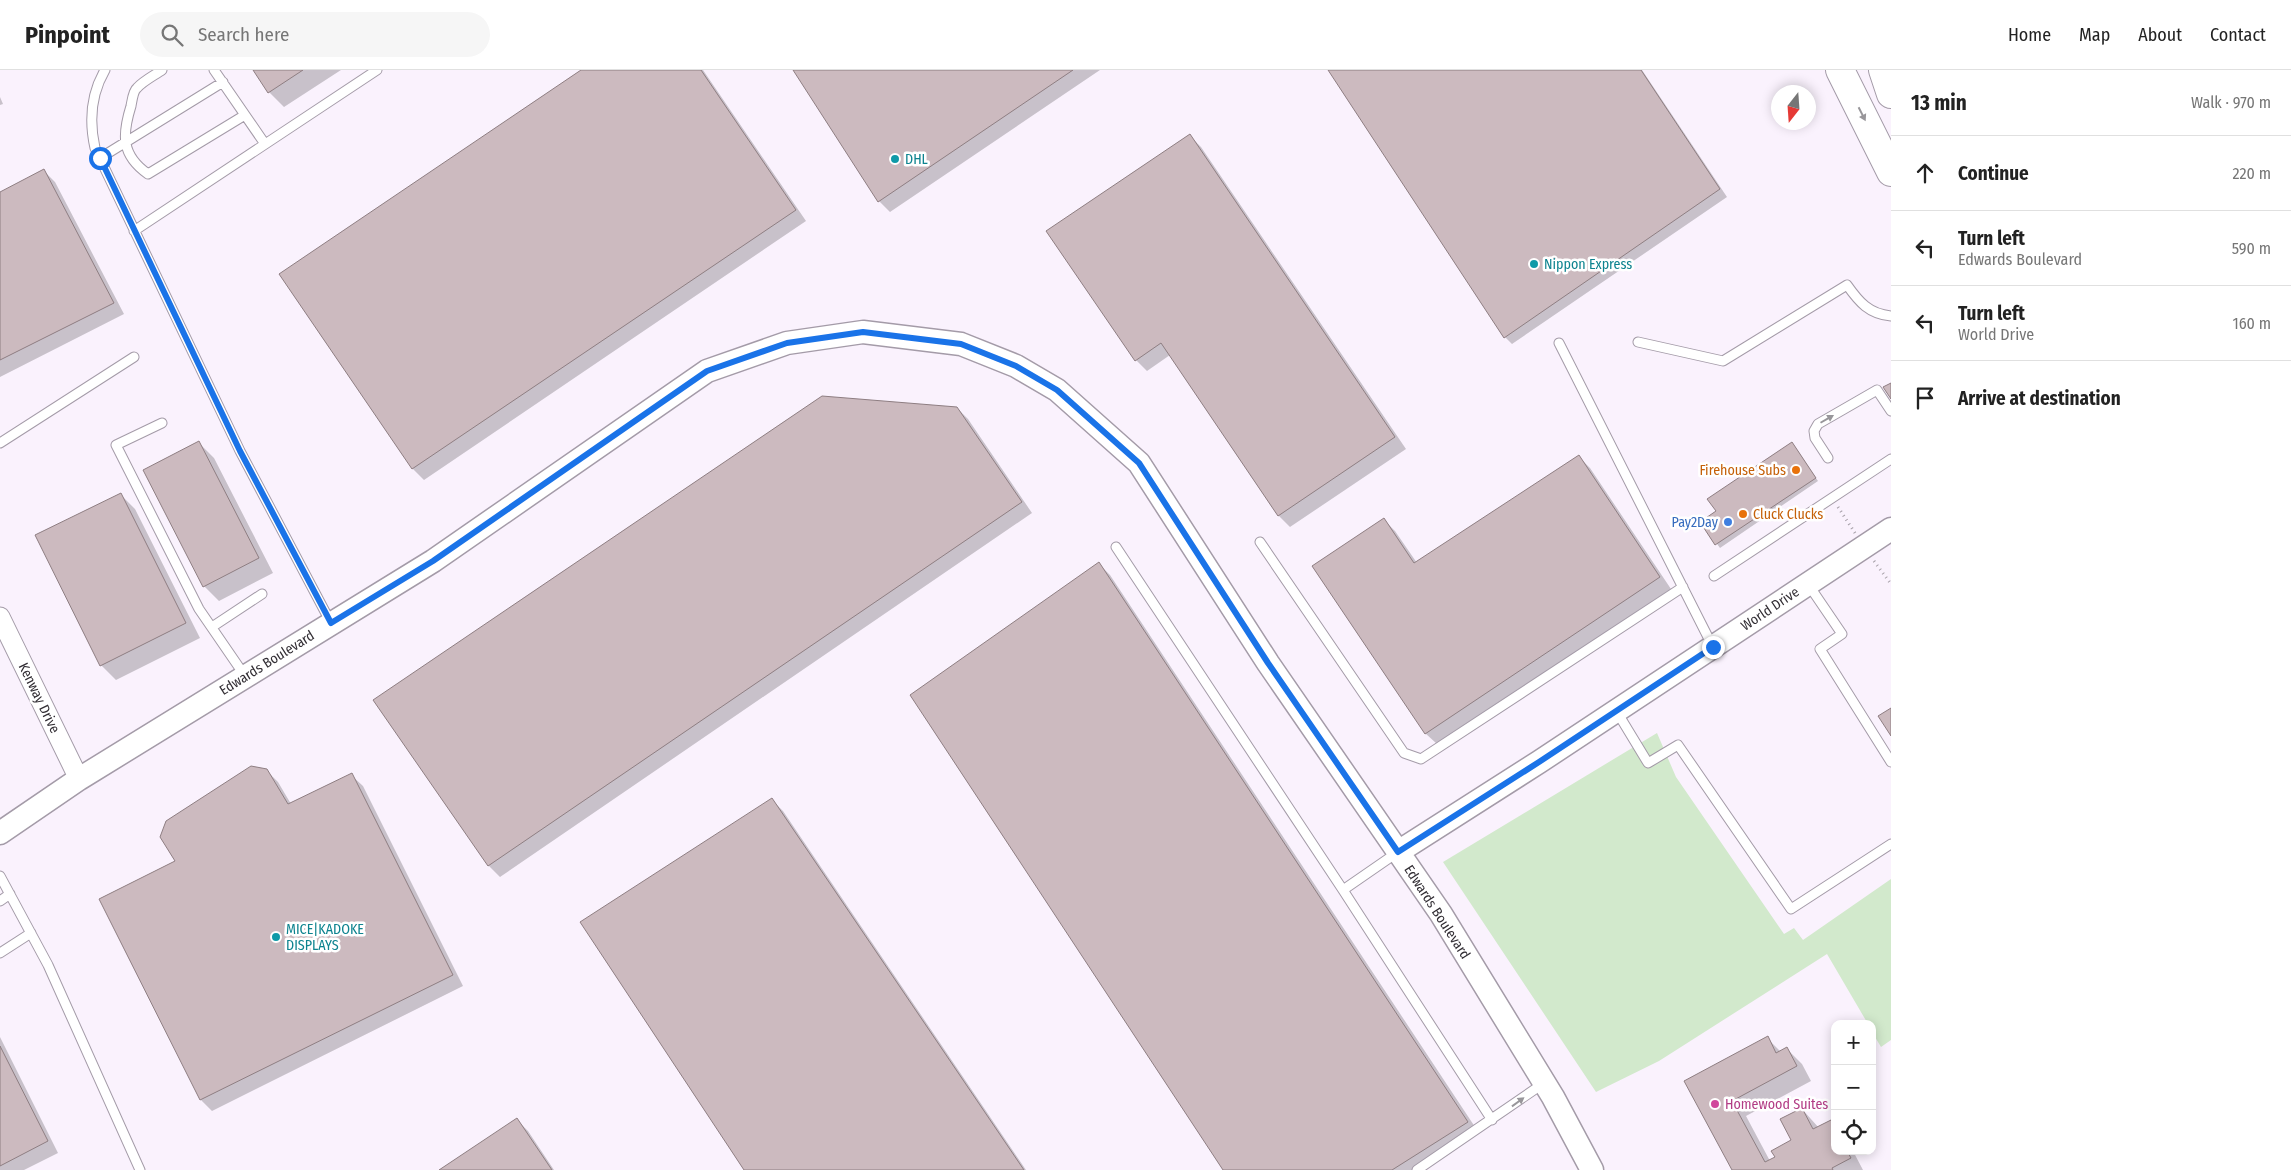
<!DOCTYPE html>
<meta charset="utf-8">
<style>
:root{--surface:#fff;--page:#f6f6f6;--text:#222;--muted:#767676;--line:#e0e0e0}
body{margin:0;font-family:"Fira Sans Condensed",sans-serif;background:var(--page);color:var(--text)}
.controls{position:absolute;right:15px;bottom:15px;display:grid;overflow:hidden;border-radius:10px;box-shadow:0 2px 12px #0003}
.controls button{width:45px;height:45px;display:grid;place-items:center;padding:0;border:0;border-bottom:1px solid var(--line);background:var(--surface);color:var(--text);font:25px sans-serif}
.compass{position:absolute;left:1771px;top:15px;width:45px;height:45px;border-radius:50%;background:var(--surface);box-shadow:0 2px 12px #0003;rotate:197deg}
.stop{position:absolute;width:15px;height:15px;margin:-11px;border:4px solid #1a73e8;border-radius:50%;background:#fff}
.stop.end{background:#1a73e8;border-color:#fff;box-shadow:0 1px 5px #0008}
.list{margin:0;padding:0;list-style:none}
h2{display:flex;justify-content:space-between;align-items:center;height:65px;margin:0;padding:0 20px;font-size:21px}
h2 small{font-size:16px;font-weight:400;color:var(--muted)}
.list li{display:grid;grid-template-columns:32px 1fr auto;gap:15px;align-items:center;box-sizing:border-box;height:75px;padding:0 20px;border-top:1px solid var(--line)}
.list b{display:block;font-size:19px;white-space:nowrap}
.list p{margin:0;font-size:16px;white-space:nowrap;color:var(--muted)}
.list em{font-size:16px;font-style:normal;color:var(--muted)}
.icon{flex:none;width:28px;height:28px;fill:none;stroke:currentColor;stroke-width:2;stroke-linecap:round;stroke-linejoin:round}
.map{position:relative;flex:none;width:1891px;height:1100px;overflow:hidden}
header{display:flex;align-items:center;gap:30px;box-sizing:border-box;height:70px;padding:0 25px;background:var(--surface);border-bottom:1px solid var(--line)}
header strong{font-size:24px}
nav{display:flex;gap:28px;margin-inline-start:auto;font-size:18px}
.search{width:350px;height:45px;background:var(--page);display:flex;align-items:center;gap:12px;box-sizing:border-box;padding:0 18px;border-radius:28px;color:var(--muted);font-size:19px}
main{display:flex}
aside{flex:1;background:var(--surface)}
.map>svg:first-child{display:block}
.green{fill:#d2e9cc}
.shadow{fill:#0003}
.building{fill:#ccbabf;stroke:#8e7e82}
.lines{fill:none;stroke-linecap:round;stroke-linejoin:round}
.service-casing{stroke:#a49ba8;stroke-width:11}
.minor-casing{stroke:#a49ba8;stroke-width:21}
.tertiary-casing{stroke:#a49ba8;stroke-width:25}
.primary-casing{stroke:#a49ba8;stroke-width:30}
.motorway-casing{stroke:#a49ba8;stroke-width:30}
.path{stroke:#a6a0a8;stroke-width:3;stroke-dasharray:1 4;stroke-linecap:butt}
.service{stroke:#fff;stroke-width:9}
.minor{stroke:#fff;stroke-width:19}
.tertiary{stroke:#fff;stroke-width:22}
.primary{stroke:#fff;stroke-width:28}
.motorway{stroke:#fff;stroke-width:28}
.oneway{fill:#98969a}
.route{stroke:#1a73e8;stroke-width:6}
.culture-dot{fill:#0f9aa8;stroke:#fff;stroke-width:2}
.food-dot{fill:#e8710a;stroke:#fff;stroke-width:2}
.shop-dot{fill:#3f7fe0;stroke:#fff;stroke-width:2}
.hotel-dot{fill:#d1479c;stroke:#fff;stroke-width:2}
.labels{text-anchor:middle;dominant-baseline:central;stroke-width:5;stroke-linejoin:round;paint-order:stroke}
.culture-label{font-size:14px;fill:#0d838f;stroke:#fff;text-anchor:start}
.food-label{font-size:14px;fill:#c56008;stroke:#fff;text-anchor:end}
.shop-label{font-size:14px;fill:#366cbe;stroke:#fff;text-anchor:end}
.street-label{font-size:14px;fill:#322e34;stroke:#fff}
.hotel-label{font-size:14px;fill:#b23c85;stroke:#fff;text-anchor:start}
</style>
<header>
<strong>Pinpoint</strong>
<div class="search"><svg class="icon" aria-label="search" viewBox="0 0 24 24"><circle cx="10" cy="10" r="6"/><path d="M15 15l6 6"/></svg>Search here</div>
<nav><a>Home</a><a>Map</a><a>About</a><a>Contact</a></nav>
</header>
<main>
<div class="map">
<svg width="1891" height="1100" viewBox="0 0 1891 1100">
<rect width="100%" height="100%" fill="#faf2fd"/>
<path class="green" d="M1657 663 1676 707 1784 864 1794 858 1803 870 1891 809V970L1881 977 1872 962V954H1868L1827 884 1659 991 1596 1022 1443 792Z"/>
<path class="shadow" d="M255 0H341L284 37 269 22Z
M583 0H703L806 151 424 410 413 399 281 204Z
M794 0H1100L890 142 879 131Z
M1329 0H1642L1727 127 1512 274 1505 267Z
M0 27 3 34 0 35Z
M1190 66 1201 77 1406 379 1290 457 1279 446 1170 285 1147 301 1136 290Z
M44 101 55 112 124 244 0 307V123Z
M957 338 968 349 1032 443 500 807 489 796 375 631Z
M199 373 214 388 273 503 219 531 204 516Z
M1795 377 1818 411 1720 478 1701 452 1717 442Z
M1578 386 1590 398 1671 519 1437 674 1425 663 1384 450 1395 461 1417 493Z
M120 424 135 439 200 568 116 610 101 595Z
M1099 494 1110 505 1479 1063 1421 1100H1224Z
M266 700 278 712 291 734 351 705 363 716 463 916 212 1041 201 1030 101 830 177 792Z
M772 730 783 741 1026 1100H746Z
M0 967 58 1083 24 1100H0Z
M1767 968 1781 982 1787 979 1802 994 1811 1011 1746 1046 1770 1091 1776 1088 1793 1071 1802 1039 1819 1058 1830 1052 1835 1056V1081H1853L1863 1100H1734L1686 1011Z
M517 1050 528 1061 554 1100H442Z"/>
<path class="building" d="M253 0H303L268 23Z
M581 0H701L796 140 412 399 279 204Z
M793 0H1073L878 132Z
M1328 0H1641L1720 119 1504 268Z
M1190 64 1395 367 1278 446 1161 273 1135 291 1046 161Z
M44 99 114 233 0 290V122Z
M1891 313V329L1883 317Z
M822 326 957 337 1022 432 488 796 373 630Z
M199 371 259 488 203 517 143 400Z
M1792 372 1816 408 1715 475 1700 452 1716 441 1707 429Z
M1579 385 1660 507 1425 664 1312 496 1384 448 1414 493Z
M121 423 186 553 100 596 35 465Z
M1099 492 1468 1052 1392 1100H1223L910 625Z
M1891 638V666L1878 646Z
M251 696 267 699 288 734 352 703 453 905 200 1030 99 829 175 791 160 767 166 751Z
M772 728 1024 1100H744L580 852Z
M1768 966 1776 983 1787 977 1797 996 1732 1031 1765 1092 1775 1087 1771 1081 1791 1070 1780 1049 1802 1038 1813 1059 1831 1050 1835 1058V1081H1847L1851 1088 1832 1098 1833 1100H1732L1684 1011Z
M0 976 48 1071 0 1096Z
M517 1048 552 1100H439Z"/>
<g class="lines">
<defs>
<path id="service" d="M105 0C91 24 89 51 95 78L240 381 331 553
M162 0C155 5 143 11 137 18 133 21 132 31 131 36 122 65 121 85 148 104L245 45
M214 0 265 74
M100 88 223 12
M134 161 377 0
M1638 272 1723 291 1847 215C1859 232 1869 244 1891 246
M1559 273 1713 577
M162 353 116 375 199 539 245 606
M0 373 134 287
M1828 388 1815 368 1814 361 1818 354 1877 320 1891 341
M1260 472 1404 683 1421 689 1683 517
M1116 477 1343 820 1492 1050
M1714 506 1891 389
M1808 514 1842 564 1820 579 1891 692
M212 557 262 524
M1617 642 1648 693 1678 675 1791 839 1891 774
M0 806 48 895 140 1100
M1343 820 1398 782
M0 831 10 824
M0 883 31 863
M1417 1100 1544 1013"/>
<path id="minor" d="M0 547 79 709"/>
<path id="tertiary" d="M0 763 79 709 433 491 707 301 787 273 863 262 961 274 1016 296 1057 320 1139 393 1268 593 1441 844 1553 1027 1592 1100
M1398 782 1539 692 1891 459"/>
<path id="primary" d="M1840 0 1891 102"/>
<path id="motorway" d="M1883 0 1891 24"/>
</defs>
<use href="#service" class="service-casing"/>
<use href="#minor" class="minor-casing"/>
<use href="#tertiary" class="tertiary-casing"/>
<use href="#primary" class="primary-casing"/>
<use href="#motorway" class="motorway-casing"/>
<path class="path" d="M1838 437 1855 463
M1874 491 1891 514"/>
<use href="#service" class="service"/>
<use href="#minor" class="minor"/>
<use href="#tertiary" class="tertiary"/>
<use href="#primary" class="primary"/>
<use href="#motorway" class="motorway"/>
</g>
<defs><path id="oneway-solid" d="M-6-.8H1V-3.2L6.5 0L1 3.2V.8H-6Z" transform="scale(1.25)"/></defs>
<g class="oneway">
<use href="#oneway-solid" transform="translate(1862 44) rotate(63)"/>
<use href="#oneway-solid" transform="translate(1827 349) rotate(-30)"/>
<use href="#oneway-solid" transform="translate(1518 1032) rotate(-36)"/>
</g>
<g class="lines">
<path class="route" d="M100 88 240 381 331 553 433 491 707 301 787 273 863 262 961 274 1016 296 1057 320 1139 393 1268 593 1398 782 1539 692 1713 577"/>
</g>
<g class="culture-dot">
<circle cx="895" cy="89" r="5"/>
<circle cx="1534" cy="194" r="5"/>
<circle cx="276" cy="867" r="5"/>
</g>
<g class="food-dot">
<circle cx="1796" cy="400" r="5"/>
<circle cx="1743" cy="444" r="5"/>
</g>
<circle class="shop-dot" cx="1728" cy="452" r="5"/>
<circle class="hotel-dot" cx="1715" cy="1034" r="5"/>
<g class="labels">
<g class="culture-label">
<text x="905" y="89">DHL</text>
<text x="1544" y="194">Nippon Express</text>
<text x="286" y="859">MICE|KADOKE<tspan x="286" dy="16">DISPLAYS</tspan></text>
</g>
<g class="food-label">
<text x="1786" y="400">Firehouse Subs</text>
<text x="1753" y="444" text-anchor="start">Cluck Clucks</text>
</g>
<g class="shop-label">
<text x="1718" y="452">Pay2Day</text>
</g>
<g class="street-label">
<text transform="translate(1770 539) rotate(-34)">World Drive</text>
<text transform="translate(267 593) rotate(-32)">Edwards Boulevard</text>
<text transform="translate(39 628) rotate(64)">Kenway Drive</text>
<text transform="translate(1437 842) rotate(57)">Edwards Boulevard</text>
</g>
<g class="hotel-label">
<text x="1725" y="1034">Homewood Suites</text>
</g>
</g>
</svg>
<div class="controls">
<button>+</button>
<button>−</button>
<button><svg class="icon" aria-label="locate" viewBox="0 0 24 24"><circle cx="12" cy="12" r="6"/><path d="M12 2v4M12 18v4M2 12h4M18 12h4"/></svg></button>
</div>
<svg class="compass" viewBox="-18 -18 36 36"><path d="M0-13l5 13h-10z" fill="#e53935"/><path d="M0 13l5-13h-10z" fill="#767676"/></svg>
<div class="stop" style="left:100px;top:88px"></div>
<div class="stop end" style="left:1713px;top:577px"></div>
</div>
<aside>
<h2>13 min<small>Walk · 970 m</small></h2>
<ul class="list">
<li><svg class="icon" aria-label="ahead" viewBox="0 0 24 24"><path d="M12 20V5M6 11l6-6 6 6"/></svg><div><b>Continue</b></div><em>220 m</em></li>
<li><svg class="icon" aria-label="left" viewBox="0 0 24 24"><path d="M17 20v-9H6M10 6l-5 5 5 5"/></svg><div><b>Turn left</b><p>Edwards Boulevard</p></div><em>590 m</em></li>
<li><svg class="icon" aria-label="left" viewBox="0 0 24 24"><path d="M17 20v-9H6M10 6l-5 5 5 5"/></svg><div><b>Turn left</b><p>World Drive</p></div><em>160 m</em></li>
<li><svg class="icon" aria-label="arrive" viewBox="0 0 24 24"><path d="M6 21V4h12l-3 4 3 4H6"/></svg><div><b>Arrive at destination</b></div></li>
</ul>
</aside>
</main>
